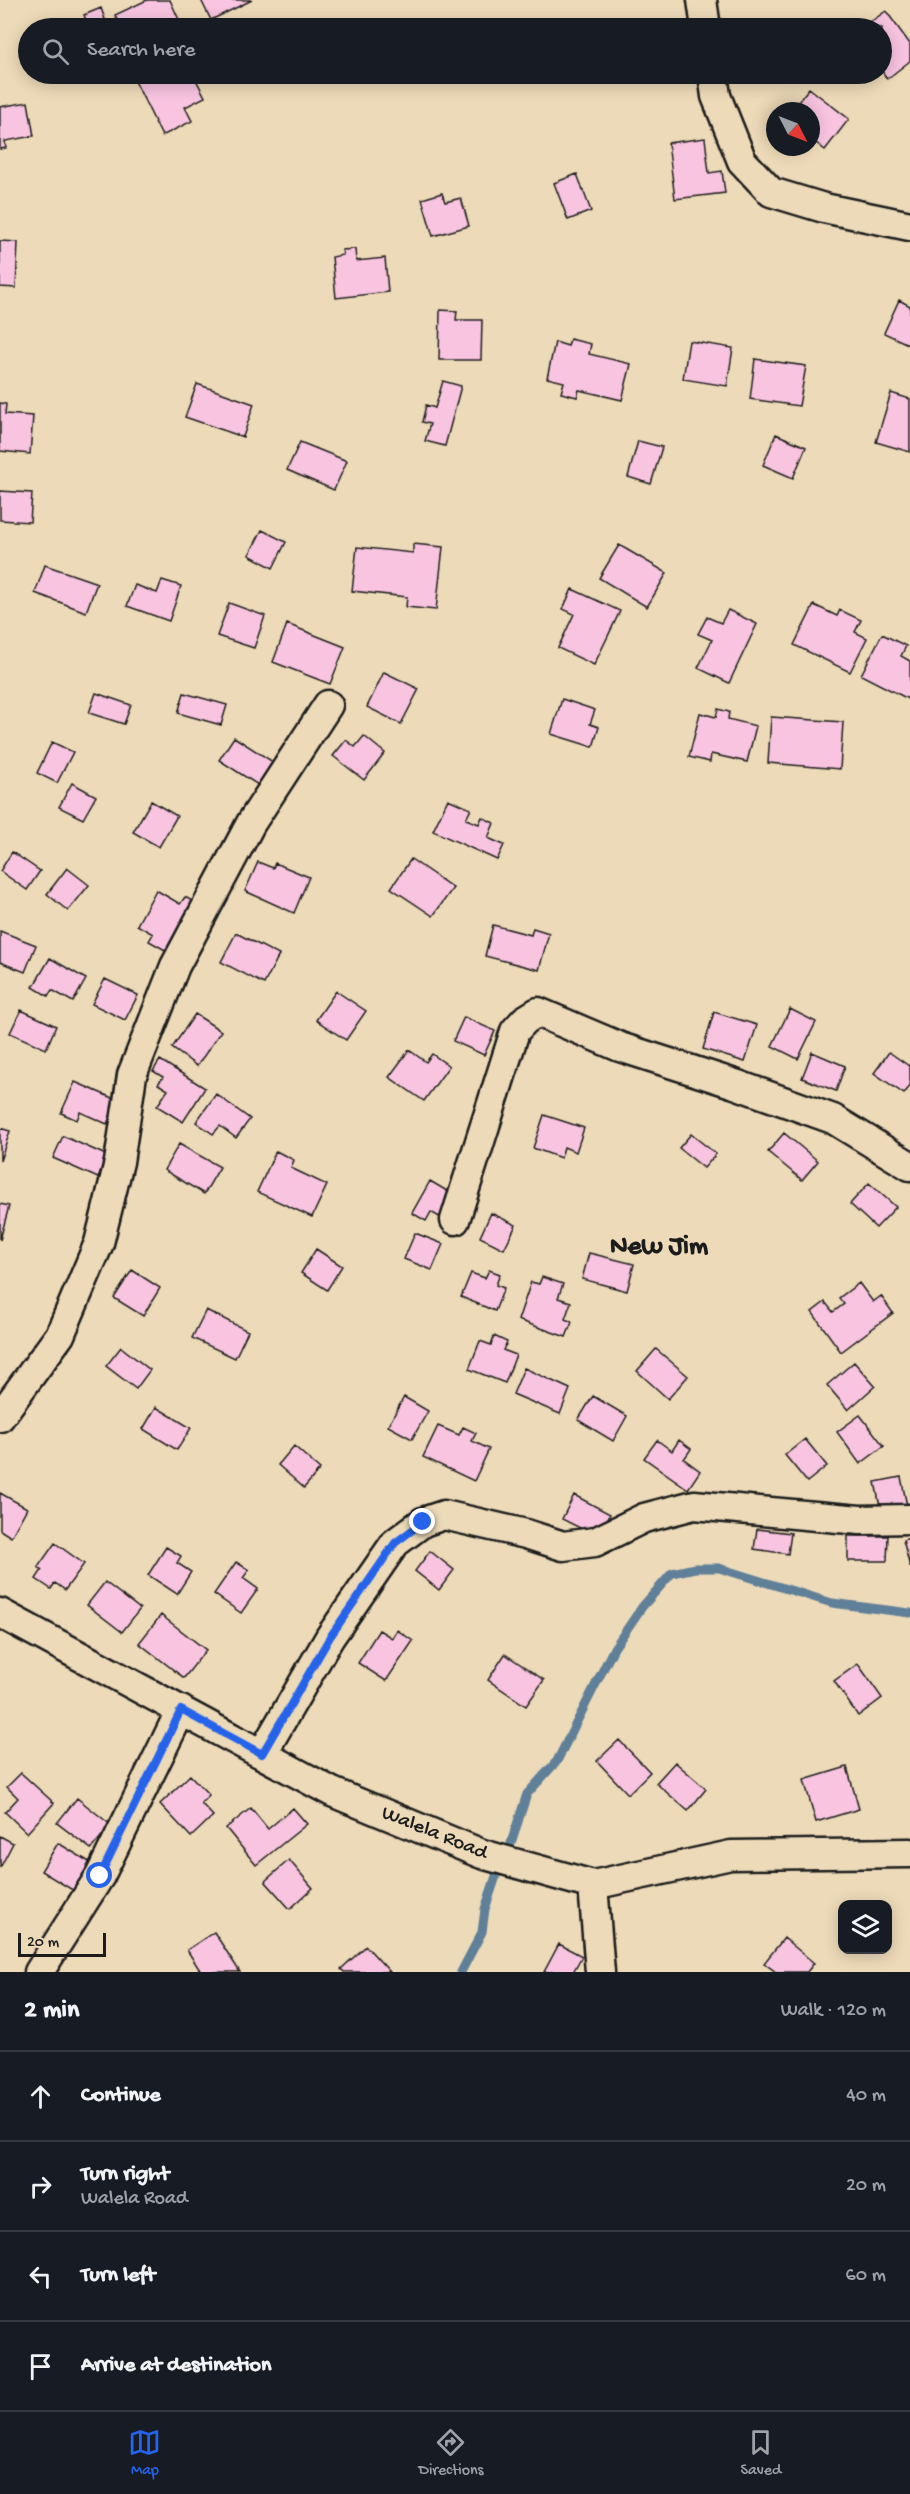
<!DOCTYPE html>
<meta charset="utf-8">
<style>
:root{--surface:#171b24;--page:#20242c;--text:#f1f3f6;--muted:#9ea1a6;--line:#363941;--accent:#2563eb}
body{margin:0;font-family:"Gochi Hand",sans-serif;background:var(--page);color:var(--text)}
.controls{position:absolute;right:18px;bottom:18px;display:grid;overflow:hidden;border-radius:12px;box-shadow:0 3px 15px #0003}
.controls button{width:54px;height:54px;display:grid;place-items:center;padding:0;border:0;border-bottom:2px solid var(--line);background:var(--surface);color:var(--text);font:30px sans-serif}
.compass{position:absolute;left:766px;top:102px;width:54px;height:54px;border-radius:50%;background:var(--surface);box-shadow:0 3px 15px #0003;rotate:132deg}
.scale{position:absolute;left:18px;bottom:15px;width:88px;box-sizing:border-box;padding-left:6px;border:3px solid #1c1c1c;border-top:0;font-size:16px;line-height:21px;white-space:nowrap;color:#1c1c1c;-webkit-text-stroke:4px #eddab8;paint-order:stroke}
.stop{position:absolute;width:18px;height:18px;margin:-14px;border:4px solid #2563eb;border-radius:50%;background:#fff}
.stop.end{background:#2563eb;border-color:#fff;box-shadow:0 2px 6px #0008}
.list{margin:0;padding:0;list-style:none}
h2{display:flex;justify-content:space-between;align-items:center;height:78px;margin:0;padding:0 24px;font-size:26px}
h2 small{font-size:20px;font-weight:400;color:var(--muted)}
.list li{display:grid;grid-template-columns:39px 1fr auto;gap:18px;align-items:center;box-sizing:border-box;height:90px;padding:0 24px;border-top:2px solid var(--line)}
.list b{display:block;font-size:22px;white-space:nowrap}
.list p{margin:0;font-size:20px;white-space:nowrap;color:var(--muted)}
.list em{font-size:20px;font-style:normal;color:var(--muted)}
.icon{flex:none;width:33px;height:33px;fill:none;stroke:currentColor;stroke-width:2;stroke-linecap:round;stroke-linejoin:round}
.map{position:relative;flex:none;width:910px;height:1972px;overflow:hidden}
.search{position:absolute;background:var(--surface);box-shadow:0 3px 15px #0003;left:18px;right:18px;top:18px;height:66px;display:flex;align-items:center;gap:15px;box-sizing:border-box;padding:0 21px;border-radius:33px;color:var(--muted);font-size:22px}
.sheet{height:438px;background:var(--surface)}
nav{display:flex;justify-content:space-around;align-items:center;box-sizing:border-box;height:84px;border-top:2px solid var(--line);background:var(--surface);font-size:16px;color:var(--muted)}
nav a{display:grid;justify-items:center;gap:3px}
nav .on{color:var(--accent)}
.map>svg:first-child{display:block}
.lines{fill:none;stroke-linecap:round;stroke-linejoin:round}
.stream{stroke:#618099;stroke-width:9}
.building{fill:#f8c4e0;stroke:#1c1c1c;stroke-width:1.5}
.minor-casing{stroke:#1c1c1c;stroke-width:33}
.minor{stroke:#eddab8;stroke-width:28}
.route{stroke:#2563eb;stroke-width:8}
.labels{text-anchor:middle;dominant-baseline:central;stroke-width:4.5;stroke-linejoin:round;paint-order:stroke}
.street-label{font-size:21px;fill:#1c1c1c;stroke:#eddab8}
.district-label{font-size:27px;font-weight:bold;fill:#1c1c1c;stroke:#eddab8}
</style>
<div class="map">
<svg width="910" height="1972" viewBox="0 0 910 1972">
<rect width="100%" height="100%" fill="#eddab8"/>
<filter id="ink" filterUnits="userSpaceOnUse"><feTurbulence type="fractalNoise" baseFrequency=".0167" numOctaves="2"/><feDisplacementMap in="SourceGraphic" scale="12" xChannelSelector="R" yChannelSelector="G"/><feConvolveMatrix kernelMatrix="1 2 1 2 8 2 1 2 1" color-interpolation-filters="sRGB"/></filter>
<g filter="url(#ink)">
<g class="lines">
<path class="stream" d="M511 1843 527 1794 557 1761 614 1648 642 1607 672 1573 695 1568H719L832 1603 910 1613
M461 1972 482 1932 485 1909 497 1873"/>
</g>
<path class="building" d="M147 0H170L181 24 171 28H122L115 15Z
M201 0H252L211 20Z
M101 8 108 28H80L88 26 84 15Z
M886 11 910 44V61L887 79 882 71V28H862Z
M145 74H193L205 97 185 107 192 121 162 136 134 79Z
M809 88 849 119 825 150 811 139V111H791Z
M28 102 34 136 5 141 6 148 0 149V107Z
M705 138 709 173 722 171 725 193 675 199 668 143Z
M577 174 591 211 568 220 554 183Z
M442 193 445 202 461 198 469 226 433 236 422 199Z
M0 241 18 242 16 288 0 287Z
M355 249 356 261 385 258 388 292 336 298 332 257 343 255 342 250Z
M899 300 910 306V345L884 333Z
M440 310 457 311 456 320H482L481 360H439Z
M570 339 591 344 589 354 631 364 622 400 579 390 577 397 561 393 564 382 547 378 555 342 568 346Z
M689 341 733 348 727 386 683 379Z
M755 359 806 366 799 406 750 399Z
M443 381 461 386 445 446 425 441 430 424 422 422 426 405 435 408Z
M197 384 254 404 243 437 185 417Z
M891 393 910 399V452L876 442Z
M0 403 6 404 5 414 33 416 30 454 0 451Z
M776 434 806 447 793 478 763 465Z
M638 441 662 447 651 484 628 477Z
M300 442 347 461 334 490 287 470Z
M0 491 32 493 30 522 0 520Z
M262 530 286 542 273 568 249 555Z
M413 544 443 547 436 610 406 607 407 597 352 591 357 547 413 553Z
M619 545 667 573 647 607 599 578Z
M45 565 97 583 86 612 35 593Z
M162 580 181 586 169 621 127 606 135 585 157 593Z
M572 589 620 611 594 665 558 648 574 614 563 609Z
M229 603 265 616 254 648 217 636Z
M814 605 837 616 840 610 861 620 855 632 867 638 850 672 794 645Z
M728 610 757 624 729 683 698 668 712 640 698 634 707 617 721 623Z
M287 624 345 647 330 684 273 662Z
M882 634 906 646 901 656 910 661V700L861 675Z
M384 672 419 689 401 724 367 707Z
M96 693 131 705 124 724 89 713Z
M184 693 227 705 221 725 178 713Z
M562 699 595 710 590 724 599 727 593 747 551 734Z
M718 709 729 712 728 719 756 726 747 762 711 754 710 762 689 757 700 713 716 717Z
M771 717 843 722 840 769 768 763Z
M364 736 385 753 364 780 333 756 346 740 355 747Z
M234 737 273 762 258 785 219 760Z
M52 742 73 752 57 783 37 773Z
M72 783 96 796 83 819 59 807Z
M448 799 471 809 466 819 479 824 482 817 494 823 488 838 504 845 497 860 433 831Z
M151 801 177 816 159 847 133 832Z
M12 852 40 871 27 890 0 871Z
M411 859 453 888 433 916 391 888Z
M258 862 273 868 275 863 309 877 294 913 245 891Z
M67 868 89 885 68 911 47 894Z
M156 890 180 904 185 897 203 907 167 951 149 941 153 934 137 925Z
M493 925 531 935 533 928 549 933 539 970 485 956Z
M0 931 36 945 25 972 0 962Z
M236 933 279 955 264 984 221 962Z
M50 958 86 979 73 1002 52 990 48 996 33 987Z
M105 979 138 995 125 1020 92 1004Z
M336 991 366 1011 346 1040 316 1020Z
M790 1009 816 1022 798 1059 772 1046Z
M21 1010 56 1026 46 1049 10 1033Z
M714 1012 757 1025 745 1062 703 1049Z
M195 1014 221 1031 197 1066 172 1048Z
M464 1017 495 1031 484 1055 453 1041Z
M409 1050 426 1062 432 1054 449 1066 424 1101 389 1077Z
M812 1052 845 1066 836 1091 802 1078Z
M889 1052 909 1066 910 1064V1086L904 1094 874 1073Z
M160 1060 205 1088 183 1122 157 1106 168 1090 158 1084 163 1077 153 1071Z
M75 1082 117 1100 107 1124 80 1112 77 1120 61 1113Z
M216 1094 250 1119 236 1138 220 1126 213 1134 196 1122Z
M544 1115 584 1128 576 1152 564 1147 561 1158 533 1148Z
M0 1128 10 1131 0 1161Z
M784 1133 818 1161 802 1180 768 1152Z
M691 1134 716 1154 704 1168 679 1148Z
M63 1136 108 1156 98 1178 53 1158Z
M179 1144 220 1167 204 1194 164 1170Z
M276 1151 294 1160 291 1168 327 1185 312 1217 257 1192Z
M430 1181 454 1195 441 1218 431 1212 426 1221 412 1213Z
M869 1183 896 1207 876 1228 850 1204Z
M0 1204 9 1206 0 1240Z
M491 1213 516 1225 504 1249 480 1237Z
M415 1233 443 1244 432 1270 404 1259Z
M316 1249 342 1266 327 1290 301 1273Z
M589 1253 634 1264 627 1291 582 1279Z
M132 1270 160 1288 143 1316 114 1298Z
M489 1270 500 1274 496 1285 504 1288 495 1311 461 1297 471 1273 485 1278Z
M542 1277 563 1284 558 1298 571 1302 565 1319 572 1322 566 1337 518 1320 531 1282 539 1284Z
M859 1283 873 1302 881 1296 893 1313 841 1352 812 1312 825 1302 833 1312 844 1304 839 1298Z
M206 1310 248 1331 235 1358 192 1338Z
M494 1336 507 1342 503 1350 516 1355 505 1383 469 1369 480 1341 491 1345Z
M121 1347 150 1370 136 1389 106 1366Z
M656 1349 688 1376 668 1399 637 1371Z
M854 1362 875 1386 848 1410 827 1385Z
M524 1368 570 1389 560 1414 513 1394Z
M593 1396 627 1416 613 1441 578 1420Z
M404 1397 428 1411 412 1439 388 1426Z
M156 1407 191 1428 177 1450 143 1429Z
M860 1415 884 1446 860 1464 837 1432Z
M438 1426 459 1435 463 1427 476 1433 472 1441 489 1449 474 1481 423 1457Z
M805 1439 827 1466 807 1482 785 1455Z
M657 1440 672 1451 679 1440 691 1449 684 1459 700 1471 688 1489 644 1458Z
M294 1446 320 1469 304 1488 278 1465Z
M901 1477 907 1506 881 1512 875 1482Z
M0 1493 27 1508 11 1537 0 1530Z
M574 1495 610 1514 598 1537 562 1519Z
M757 1529 791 1533 788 1554 754 1549Z
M848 1536H888L887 1561H848Z
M910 1538V1567L903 1540Z
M55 1543 84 1564 65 1590 55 1583 51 1589 36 1579 42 1570 38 1567Z
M166 1547 181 1556 177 1563 191 1572 177 1594 148 1575Z
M430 1551 454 1570 439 1590 415 1571Z
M236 1562 249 1570 243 1578 258 1589 241 1613 214 1594Z
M105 1582 140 1609 122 1632 87 1605Z
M161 1615 206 1650 184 1678 139 1643Z
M379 1630 392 1638 397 1630 413 1641 386 1681 358 1663Z
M505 1654 544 1680 526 1706 488 1680Z
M858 1664 882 1698 858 1716 834 1681Z
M619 1740 650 1772 628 1794 597 1761Z
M675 1762 706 1789 688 1811 656 1783Z
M847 1767 859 1809 816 1822 804 1780Z
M21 1773 54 1803 27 1833 5 1812 18 1798 7 1787Z
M190 1775 209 1795 201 1803 213 1816 191 1837 160 1804Z
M77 1798 111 1825 91 1849 57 1823Z
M251 1808 268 1829 293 1808 307 1824 256 1865 226 1828Z
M0 1836 13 1843 0 1868Z
M58 1843 101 1869 84 1897 41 1871Z
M289 1860 313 1888 290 1909 265 1881Z
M214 1932 240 1972H201L187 1950Z
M784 1938 814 1963 807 1972H776L764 1963Z
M559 1944 582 1956 573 1972H544Z
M366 1946 390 1972H344L341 1969Z"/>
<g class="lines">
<defs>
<path id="minor" d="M702 0 706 28
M713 74 716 96 742 161 771 192 824 208 910 226
M455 1220 515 1031 525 1020 538 1012 620 1047 735 1084 833 1119 910 1166
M0 1417 60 1335 99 1243 119 1162 132 1075 175 966 251 823 328 705
M0 1613 332 1792 482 1854 593 1885 731 1855 910 1853
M262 1754 330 1637 395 1543 423 1522 444 1515 526 1534 563 1546 595 1542 644 1518 694 1505 860 1520 910 1519
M593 1885 600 1972
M39 1972 100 1876 181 1710"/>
</defs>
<use href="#minor" class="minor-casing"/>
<use href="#minor" class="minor"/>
</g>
</g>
<g class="lines" filter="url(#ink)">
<path class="route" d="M100 1876 181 1710 262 1754 330 1637 395 1543 423 1522"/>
</g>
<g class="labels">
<g class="street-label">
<text transform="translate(434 1834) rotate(22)">Walela Road</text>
</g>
<g class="district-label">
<text x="659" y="1248">New Jim</text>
</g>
</g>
</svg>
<div class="controls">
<button><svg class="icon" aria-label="layers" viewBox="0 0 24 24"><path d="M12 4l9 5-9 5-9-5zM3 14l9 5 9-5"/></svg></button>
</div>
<svg class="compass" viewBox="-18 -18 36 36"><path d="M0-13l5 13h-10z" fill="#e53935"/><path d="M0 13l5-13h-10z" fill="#9ea1a6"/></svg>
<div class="scale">20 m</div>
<div class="stop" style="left:100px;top:1876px"></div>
<div class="stop end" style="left:423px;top:1522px"></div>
<div class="search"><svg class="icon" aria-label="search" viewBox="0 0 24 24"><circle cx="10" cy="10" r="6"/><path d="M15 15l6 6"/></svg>Search here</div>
</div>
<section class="sheet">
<h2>2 min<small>Walk · 120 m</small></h2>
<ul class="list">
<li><svg class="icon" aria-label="ahead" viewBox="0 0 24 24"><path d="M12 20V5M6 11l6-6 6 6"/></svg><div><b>Continue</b></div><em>40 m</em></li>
<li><svg class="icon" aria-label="right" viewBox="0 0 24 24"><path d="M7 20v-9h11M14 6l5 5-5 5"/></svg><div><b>Turn right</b><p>Walela Road</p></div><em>20 m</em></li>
<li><svg class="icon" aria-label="left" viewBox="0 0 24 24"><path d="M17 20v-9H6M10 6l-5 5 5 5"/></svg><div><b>Turn left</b></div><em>60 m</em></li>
<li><svg class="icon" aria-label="arrive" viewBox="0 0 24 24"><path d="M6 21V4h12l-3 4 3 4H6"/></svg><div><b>Arrive at destination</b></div></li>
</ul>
</section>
<nav>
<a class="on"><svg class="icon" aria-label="map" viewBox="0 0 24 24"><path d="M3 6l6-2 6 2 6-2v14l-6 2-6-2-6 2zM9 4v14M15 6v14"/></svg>Map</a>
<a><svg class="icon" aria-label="directions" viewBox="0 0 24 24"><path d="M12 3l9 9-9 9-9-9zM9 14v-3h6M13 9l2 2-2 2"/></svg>Directions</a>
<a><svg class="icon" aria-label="saved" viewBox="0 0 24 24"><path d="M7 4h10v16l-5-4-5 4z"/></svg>Saved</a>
</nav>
